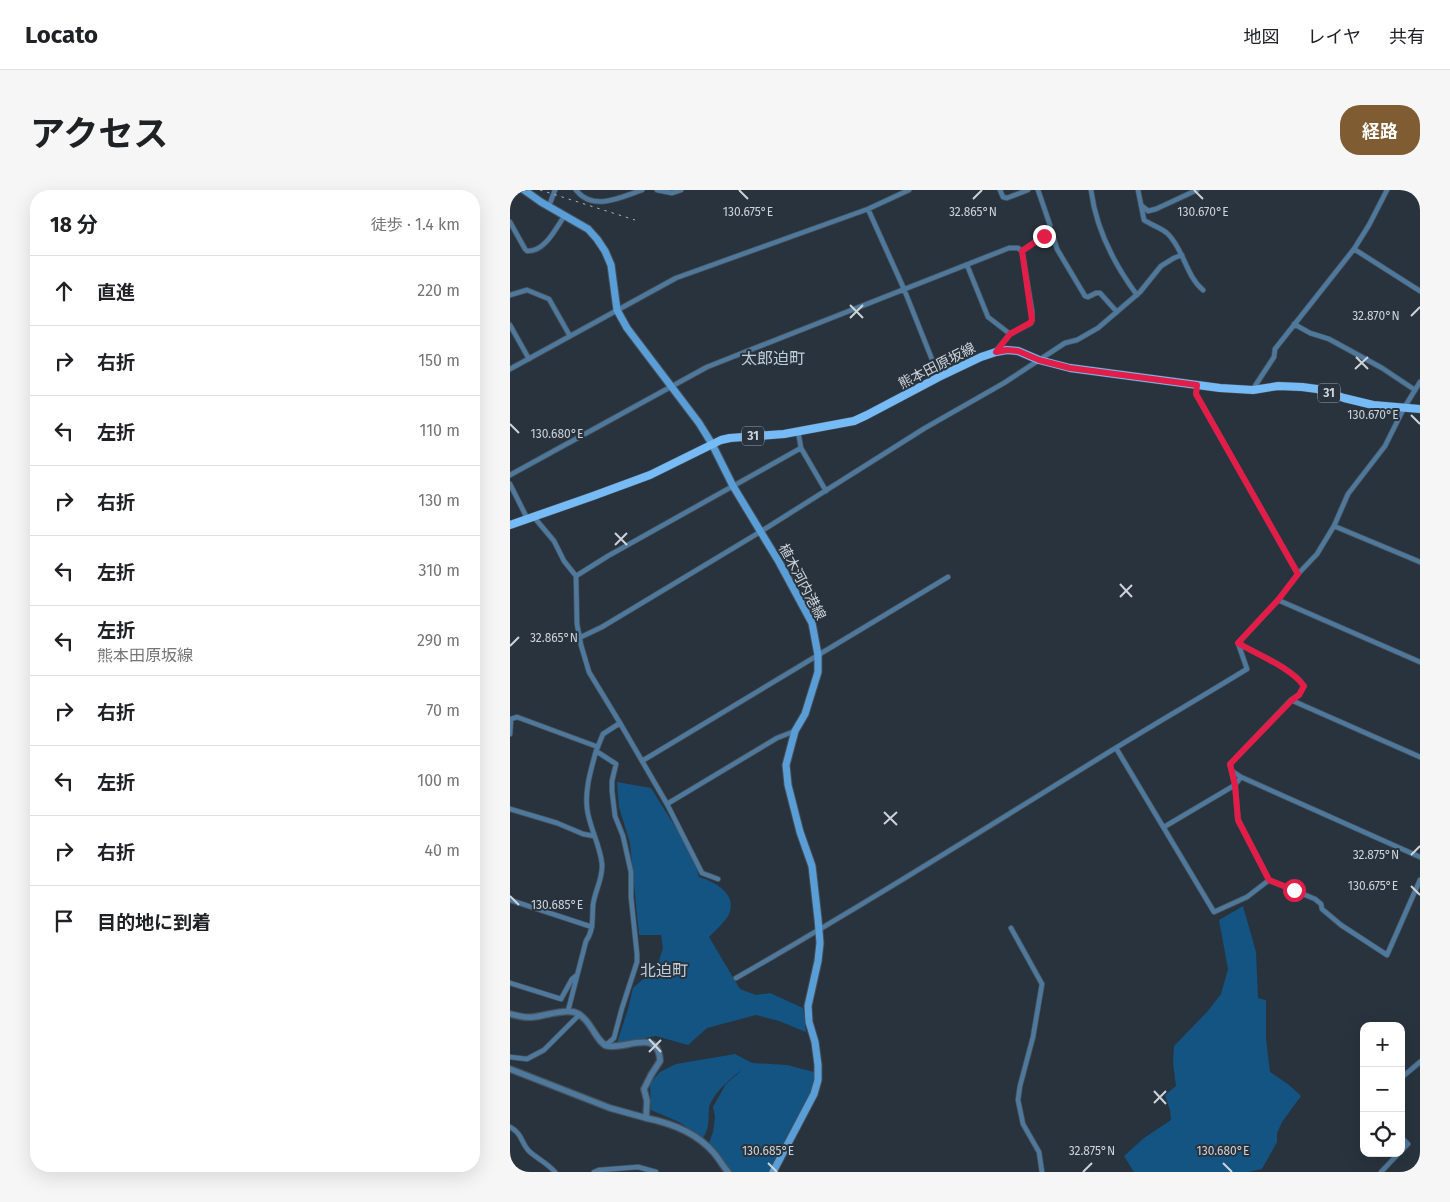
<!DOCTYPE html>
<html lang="ja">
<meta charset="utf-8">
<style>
:root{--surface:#fff;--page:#f6f6f6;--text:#202124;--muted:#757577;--line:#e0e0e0;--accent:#805c33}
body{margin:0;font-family:"Fira Sans","Noto Sans JP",sans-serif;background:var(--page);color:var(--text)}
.controls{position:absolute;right:15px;bottom:15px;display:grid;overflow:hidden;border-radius:10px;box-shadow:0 5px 20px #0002}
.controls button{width:45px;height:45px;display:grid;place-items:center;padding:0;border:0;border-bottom:1px solid var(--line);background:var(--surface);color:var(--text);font:25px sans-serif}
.stop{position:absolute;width:15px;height:15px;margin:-11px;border:4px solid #e11d48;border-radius:50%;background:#fff}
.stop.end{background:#e11d48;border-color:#fff;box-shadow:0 1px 5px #0008}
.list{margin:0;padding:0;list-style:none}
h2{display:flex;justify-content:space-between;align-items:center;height:65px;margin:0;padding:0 20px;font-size:21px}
h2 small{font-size:16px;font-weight:400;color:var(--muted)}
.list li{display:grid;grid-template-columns:32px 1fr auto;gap:15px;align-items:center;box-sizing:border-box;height:70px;padding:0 20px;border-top:1px solid var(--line)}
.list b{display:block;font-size:19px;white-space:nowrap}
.list p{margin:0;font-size:16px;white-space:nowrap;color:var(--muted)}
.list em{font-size:16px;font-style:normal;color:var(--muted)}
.icon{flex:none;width:28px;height:28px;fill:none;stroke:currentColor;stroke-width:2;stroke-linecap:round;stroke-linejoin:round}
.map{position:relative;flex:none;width:910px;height:982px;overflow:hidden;border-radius:20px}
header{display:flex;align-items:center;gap:30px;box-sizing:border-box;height:70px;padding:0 25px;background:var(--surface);border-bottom:1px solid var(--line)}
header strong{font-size:24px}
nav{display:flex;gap:28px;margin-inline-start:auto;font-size:18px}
.intro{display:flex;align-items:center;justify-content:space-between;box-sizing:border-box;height:120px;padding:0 30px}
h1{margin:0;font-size:35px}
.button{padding:12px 22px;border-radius:20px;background:var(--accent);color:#fff;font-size:18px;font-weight:700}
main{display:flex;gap:30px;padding:0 30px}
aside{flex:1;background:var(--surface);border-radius:20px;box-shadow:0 5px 20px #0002}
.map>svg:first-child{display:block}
.green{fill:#135483}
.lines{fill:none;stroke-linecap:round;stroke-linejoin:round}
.minor-casing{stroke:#465059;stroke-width:6}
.tertiary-casing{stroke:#465059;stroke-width:8}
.secondary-casing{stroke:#465059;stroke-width:9}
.primary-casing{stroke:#465059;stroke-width:9}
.minor{stroke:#4e789c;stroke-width:4.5}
.tertiary{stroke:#4e789c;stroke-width:5.5}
.secondary{stroke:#5a9ed8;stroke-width:7}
.primary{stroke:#76bbf6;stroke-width:8}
.rail{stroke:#acb3ba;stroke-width:1;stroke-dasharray:2.5 5;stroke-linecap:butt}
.route{stroke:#e11d48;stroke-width:6}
.ticks{fill:none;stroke:#ccd3d9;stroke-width:2}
.labels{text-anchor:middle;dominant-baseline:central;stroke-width:4;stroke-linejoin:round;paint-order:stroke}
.shield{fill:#29333d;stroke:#9ba3aa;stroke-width:1}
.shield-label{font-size:12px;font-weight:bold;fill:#ccd3d9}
.street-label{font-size:14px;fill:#ccd3d9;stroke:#29333d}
.quarter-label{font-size:16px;fill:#c0ceda;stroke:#29333d}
.ticks-label{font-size:12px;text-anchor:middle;fill:#ccd3d9;stroke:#29333d;stroke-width:4;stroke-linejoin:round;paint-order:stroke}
</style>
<header>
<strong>Locato</strong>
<nav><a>地図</a><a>レイヤ</a><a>共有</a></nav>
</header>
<div class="intro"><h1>アクセス</h1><a class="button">経路</a></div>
<main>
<aside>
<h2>18 分<small>徒歩 · 1.4 km</small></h2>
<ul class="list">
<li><svg class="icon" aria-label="ahead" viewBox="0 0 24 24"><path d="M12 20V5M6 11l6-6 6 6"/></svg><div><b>直進</b></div><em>220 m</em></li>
<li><svg class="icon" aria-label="right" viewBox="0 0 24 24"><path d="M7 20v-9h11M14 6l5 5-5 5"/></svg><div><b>右折</b></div><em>150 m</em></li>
<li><svg class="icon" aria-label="left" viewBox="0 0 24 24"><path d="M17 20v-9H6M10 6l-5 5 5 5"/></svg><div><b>左折</b></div><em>110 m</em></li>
<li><svg class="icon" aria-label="right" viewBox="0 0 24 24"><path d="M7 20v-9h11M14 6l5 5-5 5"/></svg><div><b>右折</b></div><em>130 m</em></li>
<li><svg class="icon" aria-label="left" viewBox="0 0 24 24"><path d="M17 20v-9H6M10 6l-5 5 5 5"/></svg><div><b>左折</b></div><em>310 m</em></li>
<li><svg class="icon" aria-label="left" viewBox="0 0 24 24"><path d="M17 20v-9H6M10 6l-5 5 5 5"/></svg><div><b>左折</b><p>熊本田原坂線</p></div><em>290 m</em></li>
<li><svg class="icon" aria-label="right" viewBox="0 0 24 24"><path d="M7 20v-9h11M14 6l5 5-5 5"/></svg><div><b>右折</b></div><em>70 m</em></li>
<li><svg class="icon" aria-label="left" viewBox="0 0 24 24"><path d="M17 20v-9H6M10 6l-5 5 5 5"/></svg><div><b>左折</b></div><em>100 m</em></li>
<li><svg class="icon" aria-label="right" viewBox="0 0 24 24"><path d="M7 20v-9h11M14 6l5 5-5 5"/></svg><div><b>右折</b></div><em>40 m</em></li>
<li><svg class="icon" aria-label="arrive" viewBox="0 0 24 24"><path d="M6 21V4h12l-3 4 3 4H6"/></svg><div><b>目的地に到着</b></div></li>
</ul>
</aside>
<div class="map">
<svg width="910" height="982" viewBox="0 0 910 982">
<rect width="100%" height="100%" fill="#29333d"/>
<path class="green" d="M107 592 141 598 183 665 189 687C206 692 229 705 218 726 213 734 205 741 199 747L230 799 246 805 260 803 293 818 296 842 269 831 246 825 197 838 178 855 146 846 124 850 106 856 118 819 123 798 147 777 153 758 151 745H129L120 653 109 617Z
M733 716 746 762 748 808 756 810V849L760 882 779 895 791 906 772 932 767 943V952L752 979 738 982H624L614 966 634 948 661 930 660 920 655 905 666 896 663 873 664 856 697 822 711 804 718 779 709 730Z
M225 864 242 873 277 875 304 882V904L265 982H222L209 964 199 953 203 942 205 927 203 917 216 894 232 880C221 887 201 906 199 918 198 931 200 937 193 948L169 932 141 920 140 893 150 882 166 874Z"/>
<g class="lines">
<defs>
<path id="minor" d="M66 0C83 22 111 7 132 0
M147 0 162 3 171 0
M490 0 493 7 497 8 518 0
M528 0 540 35 539 42 544 49 547 59 575 106 578 107 586 103H590L607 122
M581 0C586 39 604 74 627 105
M628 0 634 30C641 35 652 38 658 44 674 60 676 86 693 100
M631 15 638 21 646 19 687 0
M39 16 45 0
M358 19 394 99 429 187
M0 32 15 59 17 61C35 62 46 38 55 25
M844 59 910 101
M512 61 539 42
M457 75 478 127 500 144
M0 105 17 100 39 109 60 146
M784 134 800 143 819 149 872 178 905 200
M0 135 19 169
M486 161 500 144 521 133 522 130V121L512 61
M0 179 166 88 358 19 399 0
M910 192 894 218 875 256 838 304 824 336 807 364 788 384 768 410 728 453C748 465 781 477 794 496L789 505 781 510 720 574 725 595 728 630 759 690 805 709 811 714 812 719 831 735 877 765 910 690
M687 195 686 204 788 384
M743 199 764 167 765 159 844 59 859 35 877 0
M288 241 291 258 316 301
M0 285 197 177 499 58H508L512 61
M0 294 17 328
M23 326 44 351 54 371 66 386 67 434 71 455 79 482 110 533 157 614 267 548 285 541
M824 336 910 372
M66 386 98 366 291 258
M768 410 910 472
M69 448 92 437 250 342 415 238 494 193 555 153 567 150 588 138 630 102 651 76 664 68 672 65
M781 510 910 567
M0 544 1 529 7 527 88 557
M606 558 704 722 737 707 759 690
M132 571 438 387
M722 581 731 587 910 667
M157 614 192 683 208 689
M0 619 47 633 73 644 84 646
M654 637 725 595 731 587
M0 710 82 737
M501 738 532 794 523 847 510 896 508 910 513 934 529 962 532 982
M226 788C354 715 479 636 604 559 648 532 693 506 737 479L728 453
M0 793 51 809 62 789 67 785
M58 821 76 751C84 740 82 728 83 715 85 700 93 689 92 674 90 654 79 637 77 618 75 598 81 580 86 561
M95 856 104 848 112 818 127 772V764L121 707V682L113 646 105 626 102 601V591L106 574 86 561 93 544 110 533
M0 867 17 869 34 860 70 824
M891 888 910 872
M0 937C13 944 11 954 20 962 28 969 37 973 45 982
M891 947 898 954 891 961
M84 982 89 980 128 977 146 982
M871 982 889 963"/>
<path id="tertiary" d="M0 824C7 826 15 828 23 827 36 826 51 819 64 822 81 827 86 854 98 856 117 859 149 838 150 871L141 885 134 899 137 911 136 928C161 933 187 943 204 963 209 969 213 976 218 982
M0 879 100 918 136 928"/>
<path id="secondary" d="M14 0 31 12 64 31 78 39 87 49 95 61 101 75 107 120 117 138 189 233 202 254 223 296 269 372 302 433 308 465V482L295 524 285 541 276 575 278 595 290 642 302 676 308 729 310 753 308 771 298 816 299 832 305 852 308 875V890L304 904 263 982"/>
<path id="primary" d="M0 335 83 306 140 285 211 250 220 248 274 244 344 231 357 225 429 187 471 167 486 162 497 160 508 161 529 170 560 178 710 198 743 200 768 196 792 197 807 199 834 208 863 215 910 219"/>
</defs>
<use href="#minor" class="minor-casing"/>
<use href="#tertiary" class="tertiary-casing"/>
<use href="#secondary" class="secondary-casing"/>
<use href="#primary" class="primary-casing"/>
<use href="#minor" class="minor"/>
<use href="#tertiary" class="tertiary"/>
<use href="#secondary" class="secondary"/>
<use href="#primary" class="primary"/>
<path class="rail" d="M30 0 125 30"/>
</g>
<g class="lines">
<path class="route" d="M534 46 512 61 522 130 520 133 500 144 486 162 497 160 508 161 529 170 560 178 687 195 686 204 788 384 768 410 728 453C748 465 780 477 794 496L789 505 782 510 720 574 725 595 728 630 759 690 784 700"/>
</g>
<path class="ticks" d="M229 0 238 9M684 0 693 9M463 9 472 0M340 115 353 128M901 126 910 117M340 128 353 115M846 167 858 179M845 179 858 167M901 225 910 234M0 234 9 243M105 343 117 355M105 355 117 343M610 394 622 407M610 407 622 395M0 456 9 447M374 622 387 635M374 634 387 622M901 665 910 656M901 696 910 705M0 706 9 715M139 849 151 862M139 862 151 850M644 901 656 914M644 913 656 901M258 973 267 982M713 973 722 982M573 982 582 973"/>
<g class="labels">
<g class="shield">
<rect x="808" y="193.5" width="22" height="19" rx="4"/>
<rect x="232" y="236.5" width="22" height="19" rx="4"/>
</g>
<g class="shield-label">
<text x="819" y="203">31</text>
<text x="243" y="246">31</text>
</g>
<g class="street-label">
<text transform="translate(427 176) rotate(-27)">熊本田原坂線</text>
<text transform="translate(292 392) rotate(62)">植木河内港線</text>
</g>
<g class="quarter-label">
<text x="263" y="168">太郎迫町</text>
<text x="154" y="780">北迫町</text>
</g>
</g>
<g class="ticks-label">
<text x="463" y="26">32.865°N</text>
<text x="238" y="26">130.675°E</text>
<text x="693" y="26">130.670°E</text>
<text x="866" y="130">32.870°N</text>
<text x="863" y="229">130.670°E</text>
<text x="47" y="248">130.680°E</text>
<text x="44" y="452">32.865°N</text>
<text x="866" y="669">32.875°N</text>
<text x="863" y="700">130.675°E</text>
<text x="47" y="719">130.685°E</text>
<text x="258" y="965">130.685°E</text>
<text x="713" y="965">130.680°E</text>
<text x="582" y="965">32.875°N</text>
</g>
</svg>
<div class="controls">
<button>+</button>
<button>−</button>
<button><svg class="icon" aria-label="locate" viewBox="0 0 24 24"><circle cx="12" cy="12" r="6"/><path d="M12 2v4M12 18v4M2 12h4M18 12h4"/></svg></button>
</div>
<div class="stop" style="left:784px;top:700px"></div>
<div class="stop end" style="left:534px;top:46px"></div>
</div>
</main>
